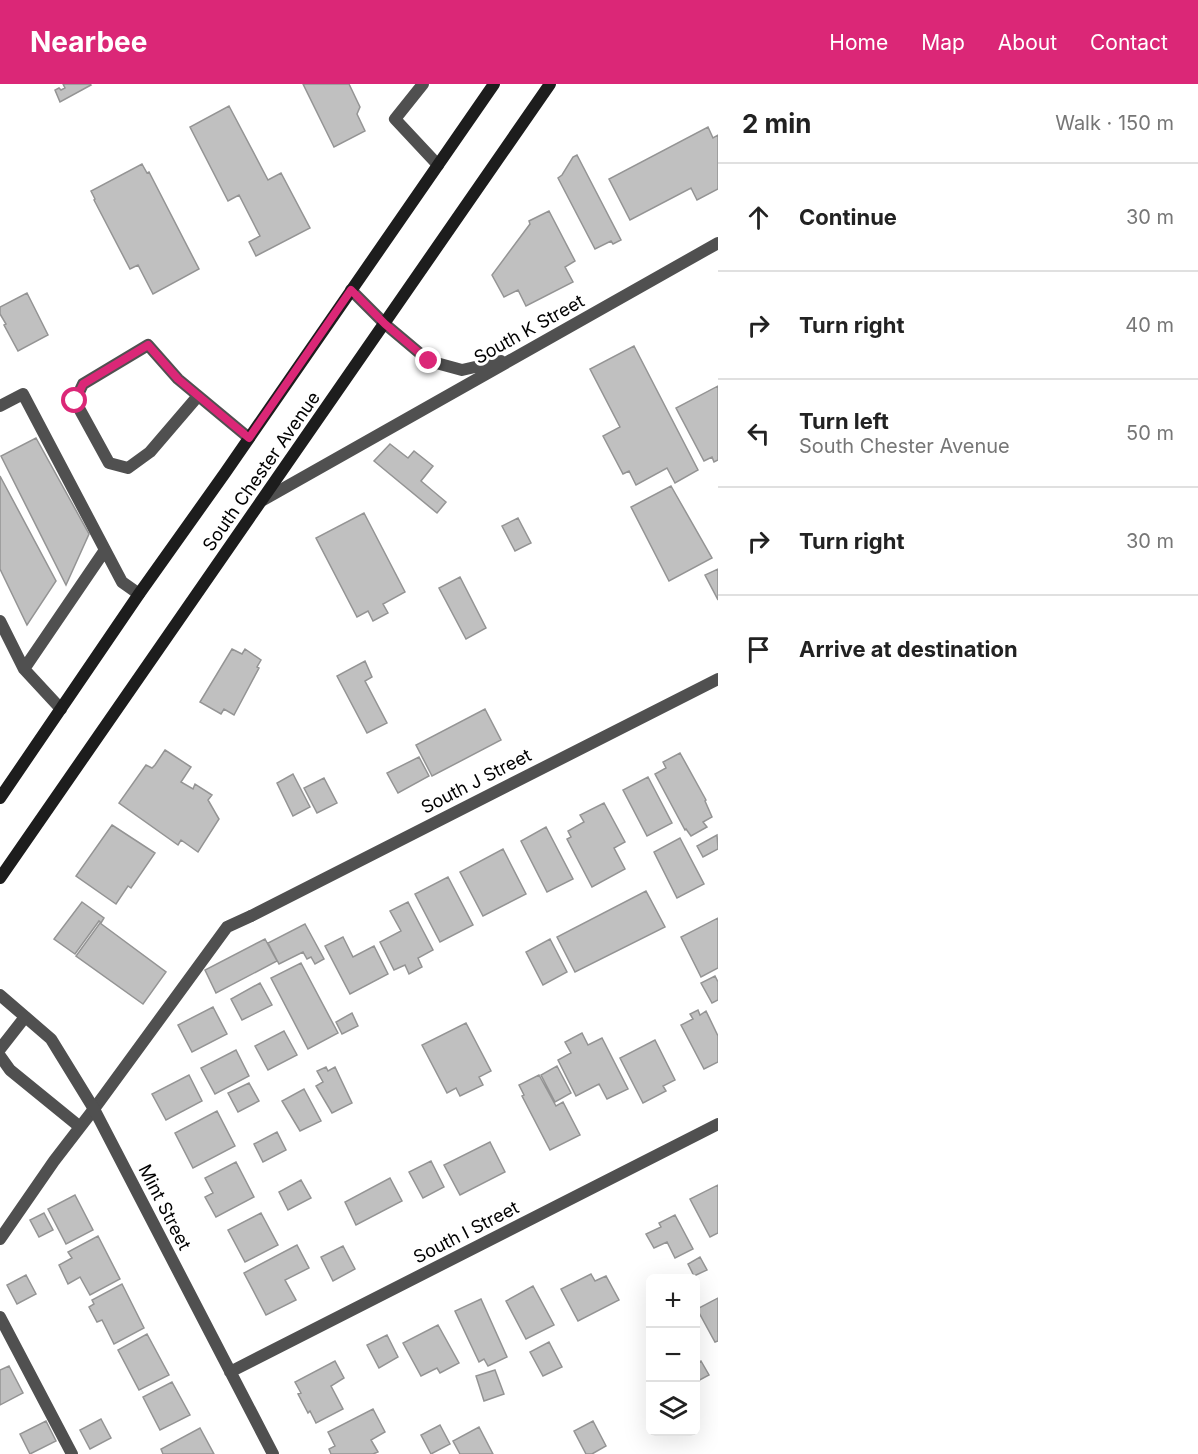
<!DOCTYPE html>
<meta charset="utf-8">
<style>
:root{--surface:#fff;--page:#f2f2f2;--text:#222;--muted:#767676;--line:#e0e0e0;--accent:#db2777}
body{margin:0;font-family:Inter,sans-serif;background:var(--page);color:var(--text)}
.controls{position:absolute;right:18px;bottom:18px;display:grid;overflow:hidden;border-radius:9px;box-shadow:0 6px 24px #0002}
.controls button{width:54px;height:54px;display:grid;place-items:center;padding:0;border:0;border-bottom:2px solid var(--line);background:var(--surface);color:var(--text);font:30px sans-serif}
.stop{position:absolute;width:18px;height:18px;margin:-14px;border:4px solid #db2777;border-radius:50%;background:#fff}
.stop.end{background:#db2777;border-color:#fff;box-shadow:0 2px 6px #0008}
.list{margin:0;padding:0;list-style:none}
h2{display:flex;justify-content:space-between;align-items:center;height:78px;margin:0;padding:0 24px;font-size:26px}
h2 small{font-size:20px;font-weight:400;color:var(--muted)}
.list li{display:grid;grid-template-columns:39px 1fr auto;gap:18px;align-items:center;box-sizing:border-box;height:108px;padding:0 24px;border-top:2px solid var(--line)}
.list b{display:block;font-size:22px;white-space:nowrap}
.list p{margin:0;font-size:20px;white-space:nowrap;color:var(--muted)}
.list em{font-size:20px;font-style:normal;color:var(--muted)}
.icon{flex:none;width:33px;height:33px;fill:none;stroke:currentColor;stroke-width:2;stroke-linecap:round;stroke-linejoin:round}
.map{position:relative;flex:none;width:718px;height:1370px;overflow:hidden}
header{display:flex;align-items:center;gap:36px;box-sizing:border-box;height:84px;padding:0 30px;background:var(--accent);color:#fff}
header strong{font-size:28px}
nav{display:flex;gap:33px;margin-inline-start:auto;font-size:21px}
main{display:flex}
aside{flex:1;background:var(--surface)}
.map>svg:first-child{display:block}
.building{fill:#c0c0c0;stroke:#949494;stroke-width:1.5}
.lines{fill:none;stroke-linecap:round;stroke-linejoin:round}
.lane{stroke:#505050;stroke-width:12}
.street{stroke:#505050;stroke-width:12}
.secondary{stroke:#1d1d1d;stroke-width:12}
.route{stroke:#db2777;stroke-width:8}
.labels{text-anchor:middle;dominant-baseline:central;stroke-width:6;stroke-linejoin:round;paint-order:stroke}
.street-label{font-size:18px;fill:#000;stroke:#fff}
</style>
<header>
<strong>Nearbee</strong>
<nav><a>Home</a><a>Map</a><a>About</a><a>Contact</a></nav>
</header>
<main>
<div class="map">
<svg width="718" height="1370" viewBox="0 0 718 1370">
<rect width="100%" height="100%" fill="#fff"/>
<path class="building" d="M63 0H90L91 1 60 18 55 6 59 4 61 6 65 4Z
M303 0H349L360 23 357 30 365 47 334 63Z
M229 22 268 96 281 89 310 144 256 172 249 158 260 152 239 111 228 117 190 43Z
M708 43 713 54 718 51V105L697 116 691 104 630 136 609 95Z
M577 71 621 156 613 160 611 157 595 165 558 94 562 91 573 73Z
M142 80 147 89 149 88 199 185 153 210 138 181 130 185 94 116 95 115 91 107Z
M549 127 575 177 565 183 573 198 526 222 518 206 504 213 492 191 530 140 529 137Z
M27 209 48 251 18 267 4 241 6 240 0 230V223Z
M634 262 698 386 675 399 667 384 636 401 629 387 623 390 603 352 620 343 590 285Z
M718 302V376L714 378 712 373 704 377 676 324Z
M36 354 89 450 66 501 1 372Z
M390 360 408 374 414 367 433 382 421 397 446 418 437 429 374 377Z
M0 392 56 497 27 541 0 485Z
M671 402 712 474 669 497 631 423Z
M364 429 405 508 383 520 388 529 373 537 368 527 357 533 316 454Z
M518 434 531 459 515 467 502 442Z
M718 485V516L705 491Z
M460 493 486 544 466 555 439 504Z
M232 565 242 570 245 565 261 576 257 583 259 584 234 631 224 625 221 630 200 618Z
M365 577 372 593 365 597 387 639 367 649 337 592Z
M485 625 501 656 432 692 416 661Z
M165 666 191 683 181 698 193 705 195 700 212 711 208 716 219 735 198 768 181 756 178 761 119 719 146 681 152 684 155 681Z
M680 669 706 716 705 717 712 733 703 738 707 743 691 752 686 745 685 746 655 690 666 684 663 678Z
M419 673 429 692 398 709 387 689Z
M293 690 310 723 293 732 277 699Z
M648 693 672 739 647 752 623 706Z
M324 694 337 719 317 729 304 704Z
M604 719 625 758 614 764 625 785 592 803 567 755 571 753 568 747 584 738 580 731Z
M112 741 155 769 131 804 128 802 116 820 76 792Z
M546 743 573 795 547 808 521 757Z
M717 751 718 765 703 773 697 762Z
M680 754 704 800 677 814 654 768Z
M503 765 526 810 483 832 460 788Z
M448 793 473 841 440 858 415 810Z
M646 807 665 843 575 888 557 853Z
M82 818 104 834 101 839 99 837 75 870 54 855Z
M408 818 433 866 418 874 422 883 409 890 405 881 394 886 380 858 401 847 390 827Z
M718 834V884L701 893 681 853Z
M100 839 166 888 143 920 76 872Z
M305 840 324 875 315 880 311 873 307 875 303 868 279 880 268 859Z
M343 853 353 873 374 862 388 890 350 910 325 862Z
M265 855 277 877 216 909 205 886Z
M550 855 567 888 543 901 526 868Z
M301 879 338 949 308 965 271 894Z
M715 892 718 898V916L712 919 701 899Z
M260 899 272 921 242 936 231 915Z
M213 923 227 950 192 968 178 941Z
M698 926 700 931 706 927 718 952V978L704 985 681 941 693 935 690 930Z
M352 929 358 942 342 950 336 938Z
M466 939 491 987 479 993 483 1001 460 1012 456 1004 447 1009 422 961Z
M284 947 297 971 268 986 255 962Z
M582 949 588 961 602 954 628 1005 607 1015 599 1000 576 1012 558 976 571 969 565 958Z
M655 956 675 996 663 1002 666 1007 643 1019 620 974Z
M236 966 249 992 215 1010 201 984Z
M557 982 571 1009 555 1018 541 991Z
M326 983 328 987 335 983 352 1019 332 1029 316 1002 323 998 317 987Z
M189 991 202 1017 166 1036 152 1010Z
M539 991 556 1022 563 1018 580 1051 550 1066 522 1012 524 1011 519 1001Z
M249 999 259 1017 238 1028 228 1009Z
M304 1005 321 1037 300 1047 282 1017Z
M217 1027 235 1062 193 1084 175 1049Z
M277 1048 286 1066 263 1078 254 1060Z
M490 1058 505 1088 460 1111 444 1081Z
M431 1077 444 1103 423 1114 409 1088Z
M236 1078 254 1113 216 1133 205 1113 213 1109 205 1094Z
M390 1094 402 1117 356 1141 345 1118Z
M301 1096 311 1114 288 1126 279 1108Z
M718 1101V1149L710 1153 690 1115Z
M75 1111 93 1146 66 1160 48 1125Z
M44 1129 53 1146 39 1153 30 1136Z
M261 1129 278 1161 245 1178 228 1146Z
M675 1131 693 1165 675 1174 667 1158 654 1164 646 1150 661 1143 659 1139Z
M98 1152 120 1195 90 1211 80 1193 68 1200 59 1181 72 1174 68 1168Z
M297 1161 309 1184 285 1196 296 1216 266 1231 244 1189Z
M343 1162 355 1185 333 1197 321 1173Z
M700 1173 707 1186 694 1192 688 1180Z
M591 1190 595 1197 606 1192 619 1216 578 1237 561 1205Z
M26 1191 36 1210 17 1220 7 1201Z
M122 1200 144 1244 114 1260 102 1236 97 1238 89 1223 94 1220 92 1216Z
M533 1202 554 1241 526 1255 506 1217Z
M718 1214V1257L715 1258 697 1225Z
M481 1215 507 1273 488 1282 484 1275 479 1278 455 1227Z
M438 1241 459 1279 440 1289 437 1284 421 1292 403 1259Z
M147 1250 169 1291 139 1306 118 1266Z
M387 1251 398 1273 379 1284 367 1261Z
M549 1258 562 1283 543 1292 530 1268Z
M335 1277 344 1294 331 1302 343 1325 316 1339 310 1327 308 1329 298 1310 301 1309 295 1298Z
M701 1277 709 1291 696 1298V1280Z
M9 1282 23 1309 0 1321V1286Z
M495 1286 504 1310 484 1317 476 1292Z
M172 1298 190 1331 160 1346 143 1313Z
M373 1325 385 1348 371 1356 378 1368 373 1370H331L329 1365 335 1362 328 1348Z
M101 1335 111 1354 90 1365 80 1346Z
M46 1337 56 1357 30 1370 20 1350Z
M593 1337 606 1362 592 1370H586L574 1347Z
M440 1341 450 1360 431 1370 421 1351Z
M479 1343 493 1370H460L453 1357Z
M200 1344 214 1370H163L161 1365Z"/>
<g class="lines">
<path class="lane" d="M423 0 395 35 438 81
M198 312 150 368 128 384 109 379 75 317 83 300 148 261 178 295 249 354
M0 322 23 310 122 498 139 510
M0 537 24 585 61 625
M24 585 105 466
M0 965 25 933
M0 972 10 986 80 1043
M0 1155 54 1077 94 1025 227 843 251 832
M0 1233 72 1370"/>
<path class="street" d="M351 206 385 240 429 277 462 286 501 277
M263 416 718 159
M251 832 718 595
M0 911 51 955 94 1025 273 1370
M230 1288 718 1040"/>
<path class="secondary" d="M0 714 139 510 225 389 494 0
M0 794 550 0"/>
</g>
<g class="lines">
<path class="route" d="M75 317 83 300 148 261 178 295 249 354 351 206 385 240 429 277"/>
</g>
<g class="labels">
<g class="street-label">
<text transform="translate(529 245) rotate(-29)">South K Street</text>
<text transform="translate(261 387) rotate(-55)">South Chester Avenue</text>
<text transform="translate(476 697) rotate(-27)">South J Street</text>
<text transform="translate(165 1123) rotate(63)">Mint Street</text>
<text transform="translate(466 1148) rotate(-27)">South I Street</text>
</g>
</g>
</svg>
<div class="controls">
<button>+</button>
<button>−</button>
<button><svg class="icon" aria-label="layers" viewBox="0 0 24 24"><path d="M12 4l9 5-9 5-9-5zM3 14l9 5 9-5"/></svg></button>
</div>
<div class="stop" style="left:75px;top:317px"></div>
<div class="stop end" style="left:429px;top:277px"></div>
</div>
<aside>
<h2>2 min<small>Walk · 150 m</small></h2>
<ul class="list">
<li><svg class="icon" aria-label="ahead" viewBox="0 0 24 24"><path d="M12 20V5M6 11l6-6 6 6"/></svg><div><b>Continue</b></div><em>30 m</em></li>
<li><svg class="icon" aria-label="right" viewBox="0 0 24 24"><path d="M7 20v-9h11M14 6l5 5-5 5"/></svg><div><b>Turn right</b></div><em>40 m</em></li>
<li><svg class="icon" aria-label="left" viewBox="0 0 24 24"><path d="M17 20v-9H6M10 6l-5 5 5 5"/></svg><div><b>Turn left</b><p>South Chester Avenue</p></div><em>50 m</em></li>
<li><svg class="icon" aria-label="right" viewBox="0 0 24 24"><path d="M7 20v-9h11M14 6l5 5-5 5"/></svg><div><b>Turn right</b></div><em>30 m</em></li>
<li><svg class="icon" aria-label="arrive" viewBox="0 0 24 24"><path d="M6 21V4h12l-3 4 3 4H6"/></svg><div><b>Arrive at destination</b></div></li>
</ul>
</aside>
</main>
